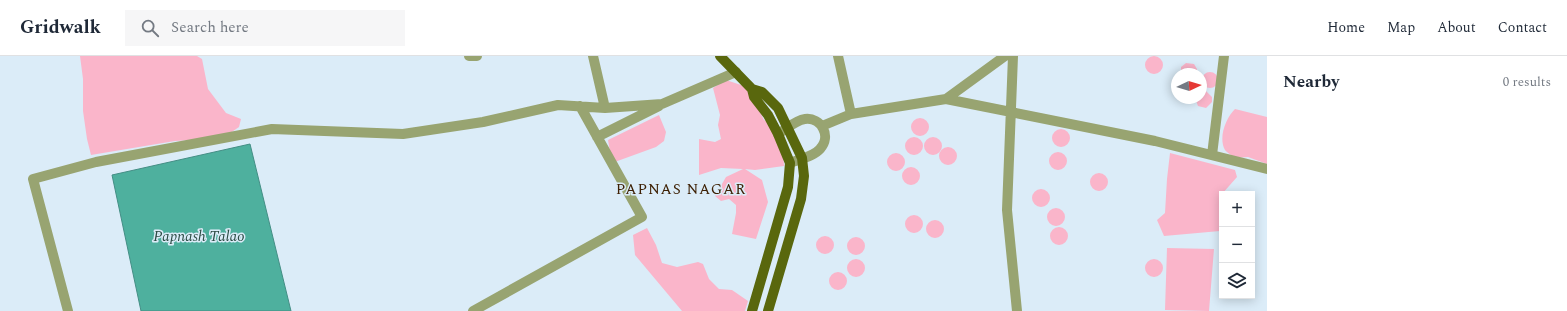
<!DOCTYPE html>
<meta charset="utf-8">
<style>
:root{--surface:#fff;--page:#f6f6f7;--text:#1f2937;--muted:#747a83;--line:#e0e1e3}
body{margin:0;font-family:Spectral,serif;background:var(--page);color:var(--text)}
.controls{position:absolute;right:12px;bottom:12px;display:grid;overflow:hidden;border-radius:0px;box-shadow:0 2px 10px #0003}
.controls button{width:36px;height:36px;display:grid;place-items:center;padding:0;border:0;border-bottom:1px solid var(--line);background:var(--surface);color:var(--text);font:20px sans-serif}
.compass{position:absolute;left:1171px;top:12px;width:36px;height:36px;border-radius:50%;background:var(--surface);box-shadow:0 2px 10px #0003;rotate:86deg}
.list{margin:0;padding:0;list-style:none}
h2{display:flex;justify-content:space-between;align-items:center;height:52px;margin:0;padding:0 16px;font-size:17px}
h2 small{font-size:13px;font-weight:400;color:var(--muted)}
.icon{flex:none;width:22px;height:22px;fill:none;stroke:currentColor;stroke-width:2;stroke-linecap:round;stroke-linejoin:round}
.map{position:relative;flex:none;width:1267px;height:255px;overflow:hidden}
header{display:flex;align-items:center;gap:24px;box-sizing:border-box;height:56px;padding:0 20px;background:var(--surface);border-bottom:1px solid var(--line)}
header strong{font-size:19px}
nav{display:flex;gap:22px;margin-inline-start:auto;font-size:14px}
.search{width:280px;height:36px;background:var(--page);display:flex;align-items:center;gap:10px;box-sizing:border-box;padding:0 14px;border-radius:0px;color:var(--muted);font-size:15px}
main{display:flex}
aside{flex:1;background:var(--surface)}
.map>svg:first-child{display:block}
.green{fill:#fab5ca}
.water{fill:#4eb09e;stroke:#448e85}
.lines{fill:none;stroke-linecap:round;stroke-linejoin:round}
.minor{stroke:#98a471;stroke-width:10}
.major{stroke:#59670d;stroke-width:10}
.labels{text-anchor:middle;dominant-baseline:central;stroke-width:3;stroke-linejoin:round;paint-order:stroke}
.neighbourhood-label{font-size:15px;letter-spacing:1px;fill:#3e2105;stroke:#dbecf8}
.water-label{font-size:15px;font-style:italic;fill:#2c4b44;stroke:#dbecf8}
</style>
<header>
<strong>Gridwalk</strong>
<div class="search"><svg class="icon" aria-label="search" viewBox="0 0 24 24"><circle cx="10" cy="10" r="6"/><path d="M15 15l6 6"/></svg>Search here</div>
<nav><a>Home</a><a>Map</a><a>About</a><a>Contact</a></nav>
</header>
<main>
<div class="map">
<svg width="1267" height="255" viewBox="0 0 1267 255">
<rect width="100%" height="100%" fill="#dbecf8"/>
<path class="green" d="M80 0H197L202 3 208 33 226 57 241 63 239 71 223 82 175 85 91 99 87 83 83 55V23Z
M1145 9a9 9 0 1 1 18 0a9 9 0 1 1-18 0Z
M1186 7 1194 8 1197 13V18H1181V11Z
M1202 24a8 8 0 1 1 16 0a8 8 0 1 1-16 0Z
M726 24 747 31 764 64 771 68 783 96 784 110 755 114 745 113 762 124 768 146 756 183 732 178 736 157V149L729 143 721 145 715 140 726 121 743 113 721 112 699 119V83L715 86 721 83 718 69 720 59 713 32Z
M1201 35H1206L1212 41V46L1206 52 1198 50 1195 42H1201Z
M1235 53 1267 61V108L1248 101 1235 102C1232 99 1227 97 1225 94 1218 81 1226 62 1235 53Z
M659 59 666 76 664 85 656 91 612 107 608 84Z
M911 71a9 9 0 1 1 18 0a9 9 0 1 1-18 0Z
M1052 82a9 9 0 1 1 18 0a9 9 0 1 1-18 0Z
M924 90a9 9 0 1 1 18 0a9 9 0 1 1-18 0Z
M905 90a9 9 0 1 1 18 0a9 9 0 1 1-18 0Z
M939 100a9 9 0 1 1 18 0a9 9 0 1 1-18 0Z
M1049 105a9 9 0 1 1 18 0a9 9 0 1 1-18 0Z
M1170 97 1235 114 1237 121 1222 138 1220 175 1164 180 1157 164 1165 157 1167 123Z
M887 106a9 9 0 1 1 18 0a9 9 0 1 1-18 0Z
M902 120a9 9 0 1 1 18 0a9 9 0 1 1-18 0Z
M1090 126a9 9 0 1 1 18 0a9 9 0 1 1-18 0Z
M1032 142a9 9 0 1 1 18 0a9 9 0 1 1-18 0Z
M1047 161a9 9 0 1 1 18 0a9 9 0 1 1-18 0Z
M905 168a9 9 0 1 1 18 0a9 9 0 1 1-18 0Z
M926 173a9 9 0 1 1 18 0a9 9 0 1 1-18 0Z
M1050 180a9 9 0 1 1 18 0a9 9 0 1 1-18 0Z
M647 172 656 189 662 207 677 211 698 206 703 208 709 223 719 233 732 234 748 245 745 255H682L635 199 633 179Z
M816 189a9 9 0 1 1 18 0a9 9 0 1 1-18 0Z
M847 190a9 9 0 1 1 18 0a9 9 0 1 1-18 0Z
M1167 192 1214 193 1209 255 1165 254Z
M1145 212a9 9 0 1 1 18 0a9 9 0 1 1-18 0Z
M847 212a9 9 0 1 1 18 0a9 9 0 1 1-18 0Z
M829 225a9 9 0 1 1 18 0a9 9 0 1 1-18 0Z"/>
<path class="water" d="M250 88 291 255H141L112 119Z"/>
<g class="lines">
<path class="minor" d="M469 0H477
M593 0 605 52
M838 0 851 58
M1013 0 1007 154 1017 255
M946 43 1005 0
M822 70 851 58 946 43 1155 85 1267 113
M778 78C786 73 796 64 805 63 821 61 832 80 820 93 813 101 799 103 790 107
M597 81 659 50
M1212 99 1224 0
M68 255 33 123 96 106 272 73 403 78 483 66 558 49 605 52 662 48 736 16
M473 255 642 161 580 50"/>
<path class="major" d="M720 0 752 33 754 41 768 59 778 78 790 107 788 131 752 255
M752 33 762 36 778 52 802 102 804 120 801 143 768 255"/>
</g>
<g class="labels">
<g class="neighbourhood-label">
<text x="681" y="133">PAPNAS NAGAR</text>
</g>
<g class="water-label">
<text x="199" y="180">Papnash Talao</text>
</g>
</g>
</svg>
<div class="controls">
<button>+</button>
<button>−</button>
<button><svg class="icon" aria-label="layers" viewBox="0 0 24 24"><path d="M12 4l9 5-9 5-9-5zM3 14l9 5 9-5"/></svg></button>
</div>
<svg class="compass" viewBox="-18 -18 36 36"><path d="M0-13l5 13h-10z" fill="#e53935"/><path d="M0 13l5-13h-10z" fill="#747a83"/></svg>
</div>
<aside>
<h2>Nearby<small>0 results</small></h2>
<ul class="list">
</ul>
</aside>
</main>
